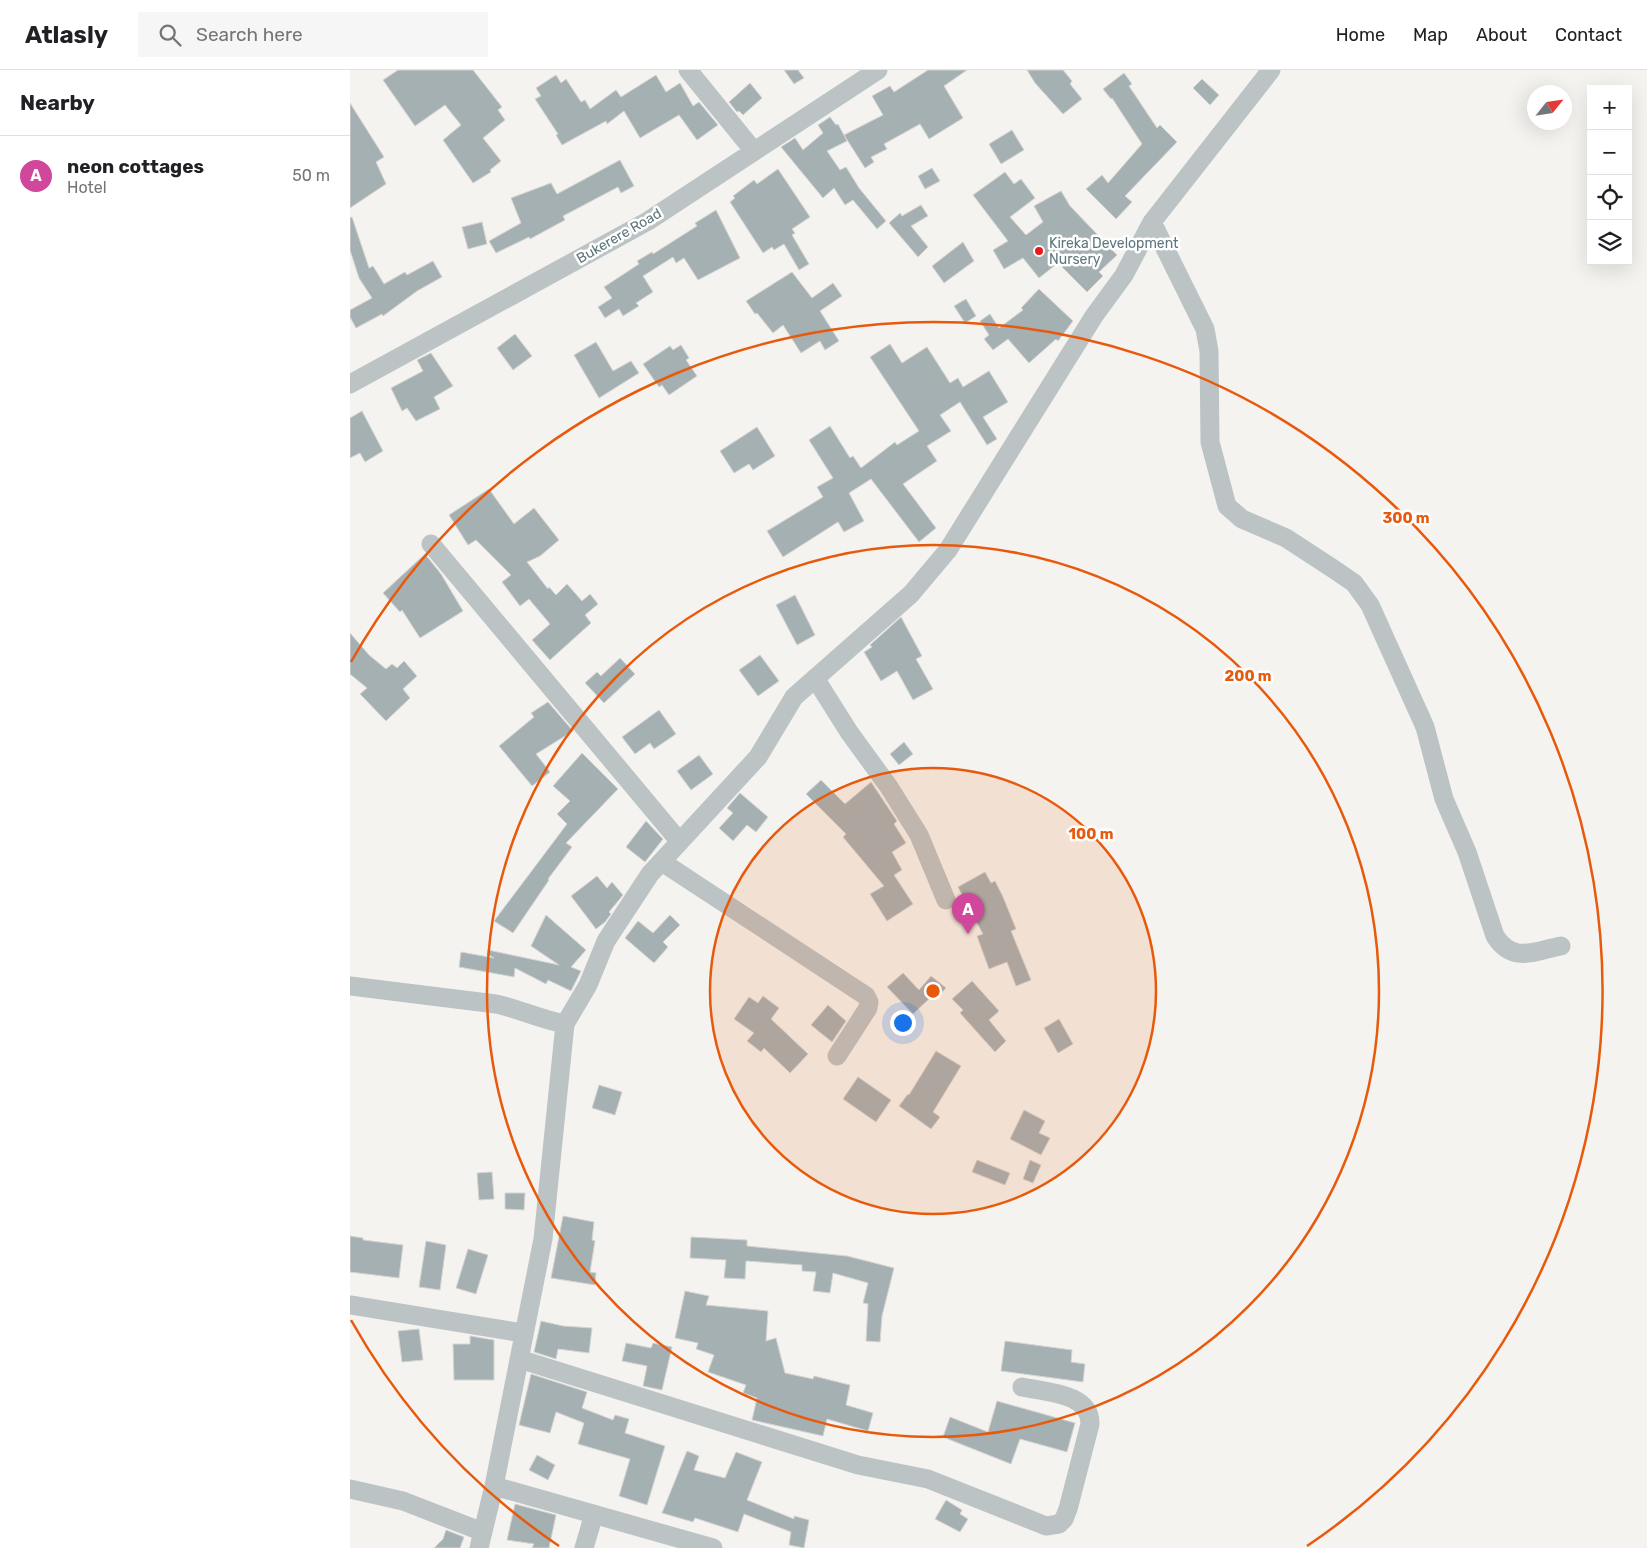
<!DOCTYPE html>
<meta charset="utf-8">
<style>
:root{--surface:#fff;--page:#f6f6f6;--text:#202124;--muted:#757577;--line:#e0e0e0;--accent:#e91a1b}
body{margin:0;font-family:Rubik,sans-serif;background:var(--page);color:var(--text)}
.controls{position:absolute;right:15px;top:15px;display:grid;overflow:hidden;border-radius:0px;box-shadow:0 5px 20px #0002}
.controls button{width:45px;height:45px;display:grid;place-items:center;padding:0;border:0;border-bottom:1px solid var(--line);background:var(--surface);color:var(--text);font:25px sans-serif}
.compass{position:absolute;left:1177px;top:15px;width:45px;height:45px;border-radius:50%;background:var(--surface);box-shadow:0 5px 20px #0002;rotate:60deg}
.you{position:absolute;left:552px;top:952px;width:18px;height:18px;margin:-12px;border:4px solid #fff;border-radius:50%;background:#1a73e8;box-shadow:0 0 0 8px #1a73e833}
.badge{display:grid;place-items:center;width:32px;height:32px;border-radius:50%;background:var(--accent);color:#fff;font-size:16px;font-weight:700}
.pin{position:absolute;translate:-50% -41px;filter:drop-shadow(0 1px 2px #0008)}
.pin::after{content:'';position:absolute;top:26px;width:18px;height:15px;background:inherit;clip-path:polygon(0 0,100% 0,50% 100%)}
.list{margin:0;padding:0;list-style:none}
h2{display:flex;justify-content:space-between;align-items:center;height:65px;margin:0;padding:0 20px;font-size:21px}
h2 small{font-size:16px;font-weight:400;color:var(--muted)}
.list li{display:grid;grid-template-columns:32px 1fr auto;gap:15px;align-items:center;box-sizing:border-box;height:80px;padding:0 20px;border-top:1px solid var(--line)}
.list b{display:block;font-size:19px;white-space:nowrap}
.list p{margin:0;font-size:16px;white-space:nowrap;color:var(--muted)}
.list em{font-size:16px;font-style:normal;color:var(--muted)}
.icon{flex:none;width:28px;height:28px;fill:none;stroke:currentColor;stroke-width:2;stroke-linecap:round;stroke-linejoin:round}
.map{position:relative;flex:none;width:1297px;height:1478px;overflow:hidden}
header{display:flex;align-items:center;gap:30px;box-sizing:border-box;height:70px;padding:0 25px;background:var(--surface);border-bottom:1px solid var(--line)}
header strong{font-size:24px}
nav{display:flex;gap:28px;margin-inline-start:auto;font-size:18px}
.search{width:350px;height:45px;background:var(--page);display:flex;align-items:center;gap:12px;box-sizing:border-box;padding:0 18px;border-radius:0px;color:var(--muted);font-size:19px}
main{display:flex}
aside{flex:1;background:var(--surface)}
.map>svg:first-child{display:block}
.building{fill:#a5b0b3;stroke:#d5d4d2}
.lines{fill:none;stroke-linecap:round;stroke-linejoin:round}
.minor{stroke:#bcc3c5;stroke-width:19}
.ring{fill:none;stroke:#e8590c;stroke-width:2.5}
.poi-dot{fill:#e91a1b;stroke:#fff;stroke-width:2}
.labels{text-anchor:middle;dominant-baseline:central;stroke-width:5;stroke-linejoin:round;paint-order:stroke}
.street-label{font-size:14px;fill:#5e767c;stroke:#fff}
.poi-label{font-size:14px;fill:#5e767c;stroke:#fff;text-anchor:start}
.centre{fill:#e8590c;stroke:#fff;stroke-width:2.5}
.ring-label{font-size:15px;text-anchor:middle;font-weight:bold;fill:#e8590c;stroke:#fff;stroke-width:5;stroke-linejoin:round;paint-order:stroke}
</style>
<header>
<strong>Atlasly</strong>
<div class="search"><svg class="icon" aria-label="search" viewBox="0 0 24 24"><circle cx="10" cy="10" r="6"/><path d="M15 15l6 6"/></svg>Search here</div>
<nav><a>Home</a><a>Map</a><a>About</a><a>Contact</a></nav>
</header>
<main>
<aside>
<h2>Nearby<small></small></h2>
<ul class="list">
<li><span class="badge" style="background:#d1479c">A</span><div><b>neon cottages</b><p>Hotel</p></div><em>50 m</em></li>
</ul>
</aside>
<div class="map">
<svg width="1297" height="1478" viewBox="0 0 1297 1478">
<rect width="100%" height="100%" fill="#f4f3ef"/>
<path class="building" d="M48 0H123L152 37 148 40 155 50 133 68 151 91 140 100 141 102 123 113 93 70 111 55 95 35 65 56 33 10Z
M434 0H448L454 8 444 14Z
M578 0H617L594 16 613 48 579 69 570 54 534 74 537 79 521 87 524 92 515 98 494 65 533 45 522 26 540 16 544 22Z
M677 0H713L722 11 720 14 732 29 713 44 685 13Z
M774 3 782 14 779 16 807 58 810 55 827 72 775 126 782 132 766 149 736 119 752 105 758 113 792 74 762 28 761 29 753 19Z
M206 5 211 13 216 9 231 32 235 30 240 39 266 20 271 27 306 5 316 22 330 13 343 36 349 32 368 55 347 70 329 45 290 68 274 41 257 54 256 51 212 75 206 65 208 64 185 29 191 26 186 18Z
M852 9 869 25 860 35 843 18Z
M400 13 412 28 393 45 389 41 387 42 379 32Z
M0 33 34 87 26 92 36 114 0 138Z
M480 47 486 55 488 54 497 71 477 81 490 100 496 97 509 118 536 151 527 159 503 130 495 135 484 118 473 128 431 77 445 68 453 80 473 63 468 55Z
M662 60 674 80 651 94 639 74Z
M270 90 284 116 271 123 268 117 213 146 215 150 180 169 179 167 146 183 139 171 171 153 161 128 201 113 207 124Z
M582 98 590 111 575 119 568 106Z
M428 99 460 147 442 159 445 163 442 165 459 194 449 200 434 174 424 180 422 177 413 183 380 132 385 128 383 126 404 110 407 114Z
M655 102 664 114 671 109 685 128 660 147 676 165 693 152 684 136 711 121 720 136 767 185 749 202 753 206 737 222 708 193 689 208 673 188 654 199 643 180 658 171 623 125Z
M571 135 578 146 561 156 578 177 568 187 539 153 550 143 552 146Z
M366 140 390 188 348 210 334 188 326 193 323 187 293 206 303 222 286 233 289 236 273 246 269 239 255 248 248 237 262 228 254 217 289 194 287 191 302 182 303 184 347 156 345 153Z
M2 147 19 198 23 196 34 214 55 202 57 205 83 191 92 207 67 221 33 246 32 244 6 258 0 247V240L22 228 9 208 0 180V148Z
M132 152 137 174 118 179 112 157Z
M613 172 624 191 594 213 582 196Z
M442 202 462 228 483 213 492 226 470 241 489 271 475 280 470 271 451 283 433 255 423 263 407 243 405 244 396 231Z
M689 219 723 251 708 271 706 269 679 293 658 269 643 280 634 269 639 265 630 251 640 244 649 258 673 240 671 238Z
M616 229 626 246 615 253 604 236Z
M165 264 182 286 163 300 147 278Z
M246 272 263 301 281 291 289 303 249 328 224 285Z
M540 274 552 293 577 277 600 313 608 308 613 317 639 301 658 332 633 347 647 369 637 375 610 332 590 345 601 361 577 376 587 391 553 414 586 458 569 472 521 409 499 423 514 451 494 462 488 452 433 487 417 461 473 427 467 417 483 408 459 370 480 356 500 388 503 386 511 398 545 372 547 375 569 361 520 287Z
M331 275 339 288 336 290 347 306 319 325 312 315 309 317 293 294 320 276 323 280Z
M81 283 103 316 84 327 90 339 66 351 57 338 52 341 41 318 73 301 67 290Z
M12 341 33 381 15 392 10 383 0 388V348Z
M407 357 425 386 403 400 399 394 384 403 370 381Z
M139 419 164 454 184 438 209 470 190 486 177 492 198 519 199 517 206 525 217 514 232 531 240 524 248 534 235 545 241 553 200 590 182 570 200 554 179 529 170 536 152 512 161 505 126 470 118 475 99 445Z
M75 484 91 504 113 541 70 568 52 540 50 542 33 523Z
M445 525 465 565 447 575 426 535Z
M551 547 572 586 566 589 583 619 563 630 547 601 531 611 514 582 522 577 520 575Z
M0 563 19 585 36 599 42 594 47 598 54 591 67 606 53 619 60 628 36 651 10 624 17 618 0 604Z
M410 585 429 611 408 626 389 600Z
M270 588 285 604 254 633 235 613 247 602 251 606Z
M198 632 223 661 186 684 200 702 182 716 149 676 184 647 181 643Z
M309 640 326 664 304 679 300 673 285 684 272 667Z
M554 672 563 684 549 695 540 684Z
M232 683 268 719 216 773 222 777 198 809 199 810 163 863 144 851 217 754 207 744 220 731 203 716Z
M349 685 363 704 341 720 327 701Z
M471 710 495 734 521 712 547 751 544 754 556 773 542 782 552 800 544 805 563 834 537 851 520 824 534 816 493 767 496 764 456 724Z
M390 723 418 747 406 762 397 755 383 771 369 758 383 743 377 738Z
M296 751 313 769 295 792 276 777Z
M635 802 641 813 645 811 653 827 666 859 661 861 681 910 666 916 657 892 639 899 627 866 633 864 608 817Z
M247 806 257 818 262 812 273 825 259 842 261 844 255 852 246 859 221 826Z
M196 845 236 880 221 897 231 901 221 921 198 910 196 914 165 898 164 907 109 897 111 882 144 888 137 884 138 880 209 895 181 876Z
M320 845 330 855 313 872 318 877 304 893 275 868 288 851 303 863Z
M553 903 569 920 581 906 596 918 586 929 582 926 563 944 537 917Z
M622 911 649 941 639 950 656 971 645 982 610 943 613 940 602 929Z
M413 926 429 938 421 949 458 984 440 1003 414 978 411 982 397 971 404 963 384 949 399 927 408 933Z
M478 935 496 951 482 972 461 955Z
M709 949 723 974 708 983 694 958Z
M586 981 611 996 583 1042 590 1047 581 1059 549 1036 558 1024 559 1025Z
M508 1007 541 1030 526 1052 493 1029Z
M249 1015 272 1022 265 1045 242 1038Z
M674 1040 695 1051 689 1063 700 1068 691 1085 660 1069Z
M627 1090 660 1103 655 1115 622 1102Z
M680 1090 691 1095 683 1113 673 1109Z
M142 1102 144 1129 129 1130 127 1103Z
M155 1123H175L174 1140 155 1139Z
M213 1146 244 1152 242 1170 245 1171 240 1202 246 1203 245 1215 201 1208Z
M0 1166 13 1168V1170L53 1175 49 1208 0 1202Z
M341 1167 397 1170V1176L497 1186 544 1198 532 1246 530 1272 516 1271 518 1234 513 1233 518 1213 483 1203 480 1223 463 1221 466 1202 452 1201V1195L396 1191 395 1209 374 1208 376 1190 340 1188Z
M76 1171 96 1175 90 1220 69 1217Z
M118 1179 138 1185 126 1224 106 1218Z
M335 1221 359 1226 356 1235 418 1241 416 1271 426 1268 435 1303 463 1309 464 1306 500 1315 496 1335 523 1343 518 1361 477 1349 473 1366 402 1350 407 1328 393 1323 396 1315 358 1302 364 1285 346 1279 348 1273 325 1268Z
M191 1251 213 1256 242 1258 239 1283 208 1279 206 1289 184 1282Z
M69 1259 73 1290 52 1292 48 1261Z
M120 1266 144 1270V1310H104L103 1274H120Z
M655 1271 722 1280 721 1292 735 1294 733 1312 651 1301Z
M276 1273 301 1278 303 1273 322 1277 312 1320 293 1316 297 1296 272 1291Z
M181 1304 237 1322 232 1338 263 1350 265 1345 279 1349 275 1363 315 1376 297 1435 269 1426 280 1389 228 1374 234 1353 206 1342 200 1363 169 1355Z
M647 1331 725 1353 717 1382 670 1369 661 1394 593 1367 600 1347 638 1362Z
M337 1381 349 1386 344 1400 375 1408 386 1382 412 1392 397 1430 444 1449V1446L459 1450 454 1478 439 1475 441 1462 394 1444 388 1462 345 1448 343 1452 312 1443Z
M187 1385 205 1395 198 1410 179 1400Z
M596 1430 612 1440 610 1444 618 1449 610 1462 585 1449Z
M165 1434 206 1445 199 1478H182L184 1474 157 1470Z
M96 1460 114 1467 110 1478H84L93 1469Z"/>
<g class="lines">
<path class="minor" d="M338 0 403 80
M802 152 855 259 859 281 860 372 877 436 892 449 936 468 982 498 1004 513 1020 535 1075 657 1094 729 1117 782 1145 866C1163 894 1184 881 1211 876
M0 314 298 151 528 0
M81 474 330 772
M465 608 499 662 539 717 569 765 596 830
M312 792 516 926 519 932 518 938 487 986
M0 916 146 934C170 939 191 950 215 954
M0 1235 173 1263
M169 1289 508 1395 578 1409 696 1456 709 1454 714 1449 718 1439 740 1354C741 1323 695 1322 672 1317
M144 1416 363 1478
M0 1419 53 1431 133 1462
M129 1478 144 1416 193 1169 215 954 238 915 256 871 300 804 408 687 444 627 561 524 598 480 744 246 774 205 802 152 921 0
M234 1478 244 1444"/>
</g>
<circle cx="583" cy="921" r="223" fill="#e8590c" fill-opacity=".12"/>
<g class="ring">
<circle cx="583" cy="921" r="223"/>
<circle cx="583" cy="921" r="446"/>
<path d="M209 1476A669 669 0 0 1 1 1250M1 592A669 669 0 1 1 957 1476"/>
</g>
<circle class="poi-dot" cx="689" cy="181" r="5"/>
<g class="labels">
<g class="street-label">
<text transform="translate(269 166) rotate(-30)">Bukerere Road</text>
</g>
<g class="poi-label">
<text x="699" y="173">Kireka Development<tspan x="699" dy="16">Nursery</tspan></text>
</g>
</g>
<circle cx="583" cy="921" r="8" class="centre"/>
<g class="ring-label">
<text x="1056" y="453">300 m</text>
<text x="898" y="611">200 m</text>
<text x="741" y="769">100 m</text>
</g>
</svg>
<div class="controls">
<button>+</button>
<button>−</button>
<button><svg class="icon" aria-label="locate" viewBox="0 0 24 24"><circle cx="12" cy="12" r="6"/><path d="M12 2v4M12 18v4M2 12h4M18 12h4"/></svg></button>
<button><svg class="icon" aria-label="layers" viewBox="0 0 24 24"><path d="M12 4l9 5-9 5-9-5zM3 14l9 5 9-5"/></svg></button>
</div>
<svg class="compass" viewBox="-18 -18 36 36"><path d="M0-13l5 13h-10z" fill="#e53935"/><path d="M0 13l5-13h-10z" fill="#757577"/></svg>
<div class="you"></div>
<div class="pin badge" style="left:618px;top:864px;background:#d1479c">A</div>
</div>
</main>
